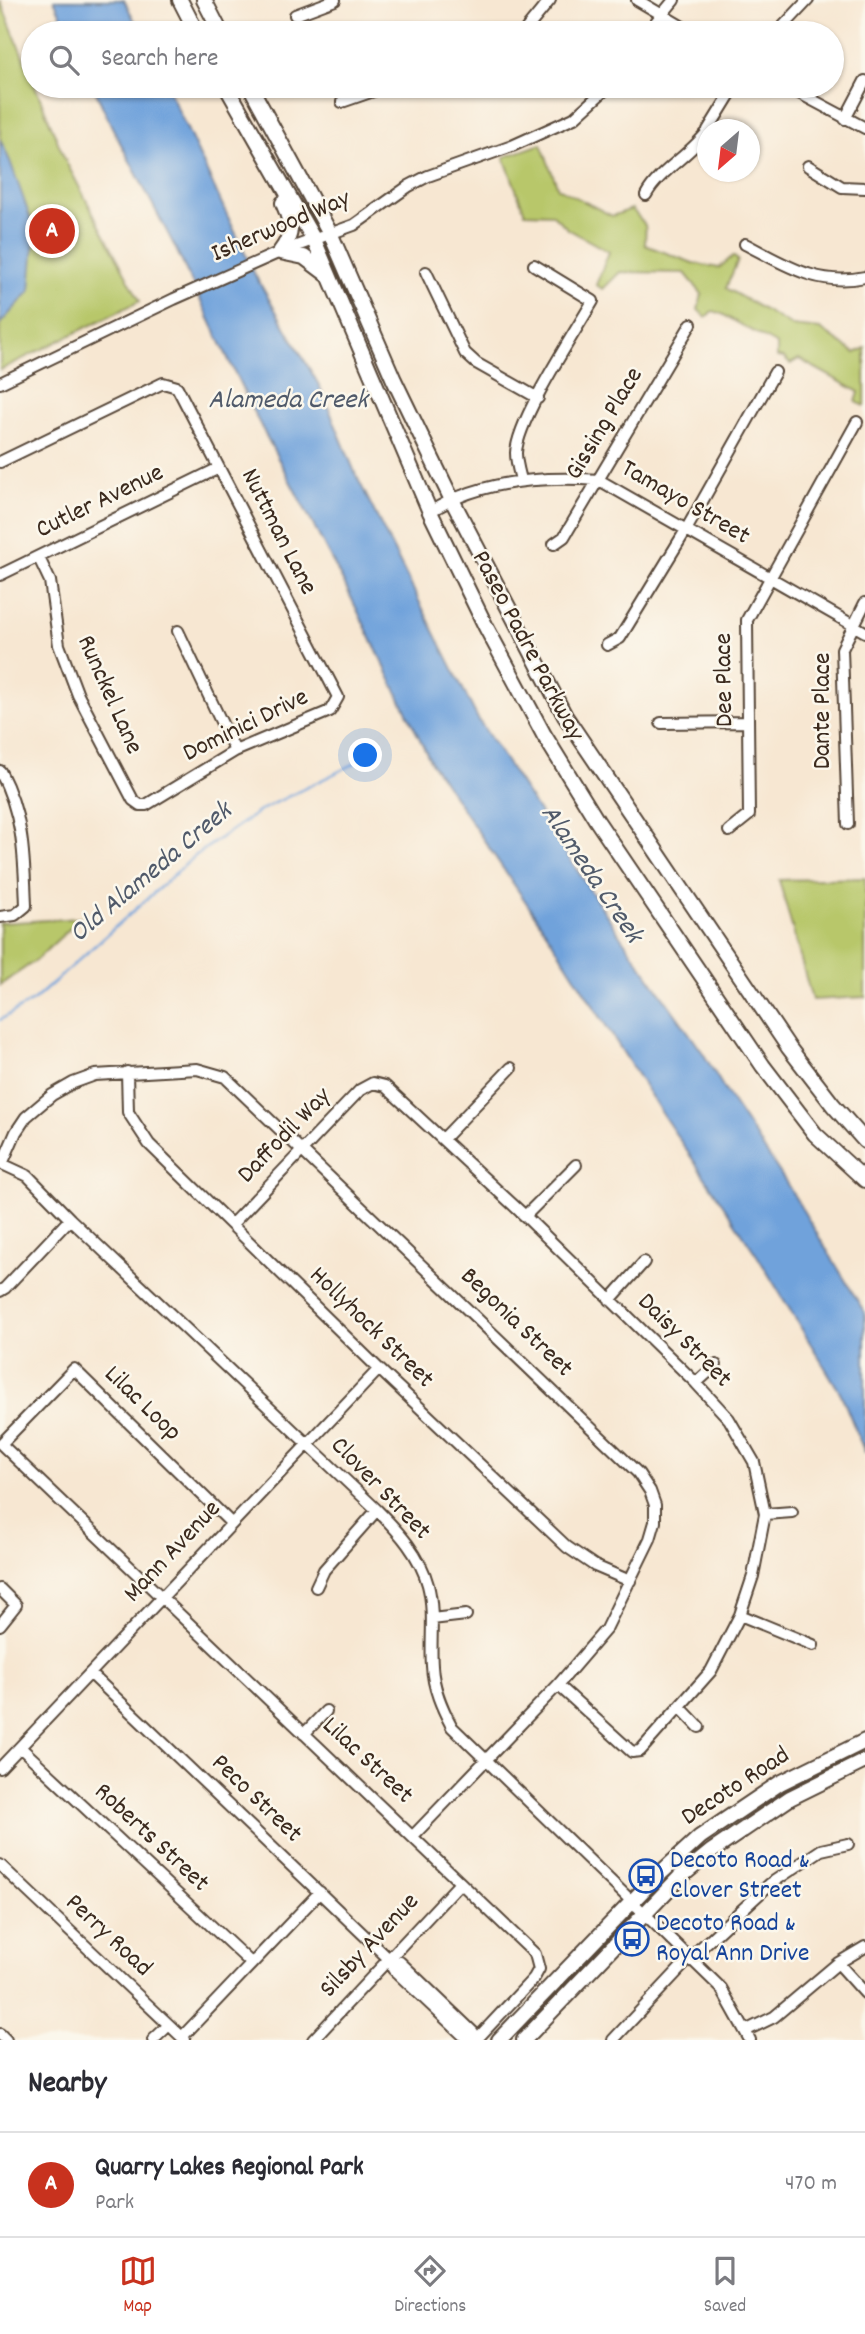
<!DOCTYPE html>
<style>
:root{--surface:#fff;--page:#f7f7f7;--text:#2b2b33;--muted:#7c7c81;--line:#e1e1e2;--accent:#c8321e}
body{margin:0;font-family:Dekko,sans-serif;background:var(--page);color:var(--text)}
.compass{position:absolute;left:697px;top:119px;width:63px;height:63px;border-radius:50%;background:var(--surface);box-shadow:0 2px 5px #0004;rotate:208deg}
.you{position:absolute;left:366px;top:756px;width:24px;height:24px;margin:-18px;border:5px solid #fff;border-radius:50%;background:#1a73e8;box-shadow:0 0 0 10px #1a73e833}
.badge{display:grid;place-items:center;width:46px;height:46px;border-radius:50%;background:var(--accent);color:#fff;font-size:23px;font-weight:700}
.pin{position:absolute;translate:-50% -50%;border:4px solid #fff;box-shadow:0 2px 7px #0006}
.list{margin:0;padding:0;list-style:none}
h2{display:flex;justify-content:space-between;align-items:center;height:91px;margin:0;padding:0 28px;font-size:30px}
h2 small{font-size:23px;font-weight:400;color:var(--muted)}
.list li{display:grid;grid-template-columns:46px 1fr auto;gap:21px;align-items:center;box-sizing:border-box;height:105px;padding:0 28px;border-top:2px solid var(--line)}
.list b{display:block;font-size:26px;white-space:nowrap}
.list p{margin:0;font-size:23px;white-space:nowrap;color:var(--muted)}
.list em{font-size:23px;font-style:normal;color:var(--muted)}
.icon{flex:none;width:38px;height:38px;fill:none;stroke:currentColor;stroke-width:2;stroke-linecap:round;stroke-linejoin:round}
.map{position:relative;flex:none;width:865px;height:2040px;overflow:hidden}
.search{position:absolute;background:var(--surface);box-shadow:0 2px 5px #0004;left:21px;right:21px;top:21px;height:77px;display:flex;align-items:center;gap:18px;box-sizing:border-box;padding:0 24px;border-radius:38px;color:var(--muted);font-size:26px}
.sheet{height:196px;background:var(--surface)}
nav{display:flex;justify-content:space-around;align-items:center;box-sizing:border-box;height:98px;border-top:2px solid var(--line);background:var(--surface);font-size:19px;color:var(--muted)}
nav a{display:grid;justify-items:center;gap:4px}
nav .on{color:var(--accent)}
.map>svg:first-child{display:block}
.green{fill:#b8c76a;stroke:#7a7844;stroke-width:2}
.water{fill:#70a2db;stroke:#56667c;stroke-width:2}
.lines{fill:none;stroke-linecap:round;stroke-linejoin:round}
.stream{stroke:#70a2db;stroke-width:2.5}
.minor-casing{stroke:#574639;stroke-width:14}
.major-casing{stroke:#574639;stroke-width:18}
.minor{stroke:#fff;stroke-width:10}
.major{stroke:#fff;stroke-width:14}
.labels{text-anchor:middle;dominant-baseline:central;stroke-width:5;stroke-linejoin:round;paint-order:stroke}
.street-label{font-size:26px;fill:#3b2a1e;stroke:#fbf7ec}
.transit-label{font-size:26px;fill:#164399;stroke:#fbf7ec;text-anchor:start}
.water-label{font-size:28px;font-style:italic;fill:#505a6a;stroke:#fbf7ec}
</style>
<div class="map">
<svg width="865" height="2040" viewBox="0 0 865 2040">
<rect width="100%" height="100%" fill="#fbf7ec"/>
<filter id="ink" filterUnits="userSpaceOnUse"><feTurbulence type="fractalNoise" baseFrequency=".0143" numOctaves="2"/><feDisplacementMap in="SourceGraphic" scale="14" xChannelSelector="R" yChannelSelector="G"/><feConvolveMatrix kernelMatrix="1 2 1 2 8 2 1 2 1" color-interpolation-filters="sRGB"/></filter>
<filter id="wash" filterUnits="userSpaceOnUse"><feTurbulence type="fractalNoise" baseFrequency=".00686" numOctaves="4" result="noise"/><feDisplacementMap in="SourceGraphic" scale="28" xChannelSelector="R" yChannelSelector="G"/><feGaussianBlur stdDeviation="1.57" result="paint"/><feColorMatrix in="noise" values="0 0 0 0 0 0 0 0 0 0 0 0 0 0 0 0 0 1.4 0 .05"/><feComposite in="paint" operator="in"/></filter>
<g filter="url(#wash)">
<rect width="100%" height="100%" fill="#f7e7d2"/>
<path class="green" d="M0 0 66 162 140 301 0 370Z
M541 144 558 188 612 216 632 209C647 229 646 217 645 245L693 263 719 268 733 256 738 260 726 288 792 326 820 329 855 353 865 348V406L856 402 859 392 799 359 790 364 784 358 777 357V345L720 313 713 311 706 317 698 310 702 294 685 273 620 272 603 289 596 285 609 252 568 229 552 214 525 213 504 157Z
M865 878V997L812 1000 779 880Z
M81 918 35 961 0 985V923Z"/>
<path class="water" d="M54 0H124L141 33H69Z
M93 86H167L255 275 320 387 356 475 478 719 621 937 703 1053 729 1097 784 1179 865 1313V1453L841 1394 758 1257 663 1115 547 933 432 764 345 585 254 413 175 247 112 127Z
M0 139 10 161 35 231 30 291 0 324Z"/>
<g class="lines">
<path class="stream" d="M0 1020 34 1000 196 855 261 810 376 753"/>
</g>
</g>
<g filter="url(#ink)">
<g class="lines">
<defs>
<path id="minor" d="M637 0 693 33
M295 15 335 0
M523 33 550 0
M647 33 674 0
M777 33 808 0
M786 86 865 128
M342 102 388 86
M845 119 865 81
M708 130 735 86
M808 166 842 187 865 188
M646 195C658 172 690 155 708 131
M745 244C786 265 817 287 865 277
M426 272 465 353 476 363 538 398
M0 383 174 299 280 252 354 225 409 186 428 176 512 146 574 118 609 86
M0 462 163 383 177 387 338 697 330 711 235 751 146 805H140L133 800 78 695 59 645 50 581 39 558
M521 480C519 472 516 462 516 453 517 420 574 334 593 301L534 265
M430 512C479 480 542 476 599 480L865 632
M554 544 564 537 691 324
M0 575 219 468
M178 631 235 751
M607 645 620 638 686 530 775 372
M661 723 748 722
M0 771C24 817 24 856 26 906L15 915 0 917
M848 824 842 649 865 603
M729 831 749 815 747 620 857 422
M127 1072 128 1112 149 1144 379 1369 567 1547 595 1566 630 1581
M443 1139 511 1068
M0 1163 28 1176 70 1219 377 1510C399 1532 420 1555 428 1585 435 1612 430 1639 432 1666 433 1688 442 1708 452 1727L721 1988 750 2040
M2 1164 16 1132 26 1117 52 1095 73 1083 95 1075 197 1069 225 1077 638 1473 650 1491 655 1505V1522L650 1539 606 1629 558 1685 413 1836
M525 1216 576 1165
M232 1224 360 1090 373 1083 385 1086 525 1216 696 1383 729 1419 754 1462 765 1514 753 1576 740 1615 711 1671 640 1751 632 1752 558 1685
M0 1291 5 1288 70 1219
M610 1300 644 1262
M696 1383 716 1365
M765 1514 792 1512
M231 1523 74 1369 1 1444 535 1954 539 1969 534 1978 476 2040
M316 1587 324 1570 377 1510
M0 1589 16 1605 0 1625
M740 1615 813 1645
M432 1619 466 1615
M90 1673 390 1960 393 1969 467 2039 471 2040
M680 1707 699 1727
M304 1734 326 1711
M20 1747 251 1963
M0 1768 379 1369
M0 1865 185 2040
M390 1960 400 1962 473 2032 475 2040
M838 1963 865 1993
M745 2031 774 2017 838 1963 865 1947
M0 2034 6 2040
M182 2037 320 1892
M153 2040 169 2025
M313 2040 460 1883
M613 2040 691 1957 770 1884 821 1850 848 1844"/>
<path id="major" d="M180 0 197 33
M204 0 221 33
M226 86 314 240 430 512 486 627 544 735 597 821 763 1066 815 1134 865 1180
M250 86 331 235 394 380 451 498 565 716 789 1048 833 1105 865 1141
M283 203C292 223 294 234 280 252L304 257 328 275
M499 2040 651 1882 700 1837 780 1783 865 1741
M524 2040 679 1878 712 1851 790 1798 865 1761"/>
</defs>
<use href="#minor" class="minor-casing"/>
<use href="#major" class="major-casing"/>
<use href="#minor" class="minor"/>
<use href="#major" class="major"/>
</g>
</g>
<defs>
<symbol id="bus-ring" viewBox="-11 -11 22 22"><circle r="9.5" fill="#fbf7ec" stroke="#1a4fb4" stroke-width="1.5"/><path d="M-5-6H5V4H4V6H2V4H-2V6H-4V4H-5ZM-3.5-4V0h7V-4ZM-3.5 1.2v1.5H-2V1.2ZM2 1.2v1.5H3.5V1.2Z" fill="#1a4fb4"/></symbol>
</defs>
<g fill-rule="evenodd">
<use href="#bus-ring" x="627" y="1857" width="38" height="38"/>
<use href="#bus-ring" x="613" y="1920" width="38" height="38"/>
</g>
<g class="labels">
<g class="street-label">
<text transform="translate(281 227) rotate(-23)">Isherwood Way</text>
<text transform="translate(605 424) rotate(-59)">Gissing Place</text>
<text transform="translate(100 502) rotate(-26)">Cutler Avenue</text>
<text transform="translate(685 503) rotate(30)">Tamayo Street</text>
<text transform="translate(278 532) rotate(63)">Nuttman Lane</text>
<text transform="translate(527 646) rotate(62)">Paseo Padre Parkway</text>
<text transform="translate(725 680) rotate(-91)">Dee Place</text>
<text transform="translate(109 695) rotate(66)">Runckel Lane</text>
<text transform="translate(823 711) rotate(-90)">Dante Place</text>
<text transform="translate(246 726) rotate(-26)">Dominici Drive</text>
<text transform="translate(285 1136) rotate(-46)">Daffodil Way</text>
<text transform="translate(516 1323) rotate(44)">Begonia Street</text>
<text transform="translate(371 1328) rotate(44)">Hollyhock Street</text>
<text transform="translate(684 1341) rotate(45)">Daisy Street</text>
<text transform="translate(142 1404) rotate(44)">Lilac Loop</text>
<text transform="translate(380 1489) rotate(46)">Clover Street</text>
<text transform="translate(173 1552) rotate(-47)">Mann Avenue</text>
<text transform="translate(367 1761) rotate(43)">Lilac Street</text>
<text transform="translate(736 1787) rotate(-33)">Decoto Road</text>
<text transform="translate(256 1799) rotate(44)">Peco Street</text>
<text transform="translate(151 1838) rotate(43)">Roberts Street</text>
<text transform="translate(108 1936) rotate(43)">Perry Road</text>
<text transform="translate(370 1946) rotate(-47)">Silsby Avenue</text>
</g>
<g class="transit-label">
<text x="670" y="1861">Decoto Road &amp;<tspan x="670" dy="30">Clover Street</tspan></text>
<text x="656" y="1924">Decoto Road &amp;<tspan x="656" dy="30">Royal Ann Drive</tspan></text>
</g>
<g class="water-label">
<text x="288" y="402">Alameda Creek</text>
<text transform="translate(152 874) rotate(-40)">Old Alameda Creek</text>
<text transform="translate(590 875) rotate(56)">Alameda Creek</text>
</g>
</g>
</svg>
<svg class="compass" viewBox="-18 -18 36 36"><path d="M0-13l5 13h-10z" fill="#e53935"/><path d="M0 13l5-13h-10z" fill="#7c7c81"/></svg>
<div class="you"></div>
<div class="pin badge" style="left:52px;top:231px">A</div>
<div class="search"><svg class="icon" aria-label="search" viewBox="0 0 24 24"><circle cx="10" cy="10" r="6"/><path d="M15 15l6 6"/></svg>Search here</div>
</div>
<section class="sheet">
<h2>Nearby<small></small></h2>
<ul class="list">
<li><span class="badge">A</span><div><b>Quarry Lakes Regional Park</b><p>Park</p></div><em>470 m</em></li>
</ul>
</section>
<nav>
<a class="on"><svg class="icon" aria-label="map" viewBox="0 0 24 24"><path d="M3 6l6-2 6 2 6-2v14l-6 2-6-2-6 2zM9 4v14M15 6v14"/></svg>Map</a>
<a><svg class="icon" aria-label="directions" viewBox="0 0 24 24"><path d="M12 3l9 9-9 9-9-9zM9 14v-3h6M13 9l2 2-2 2"/></svg>Directions</a>
<a><svg class="icon" aria-label="saved" viewBox="0 0 24 24"><path d="M7 4h10v16l-5-4-5 4z"/></svg>Saved</a>
</nav>
